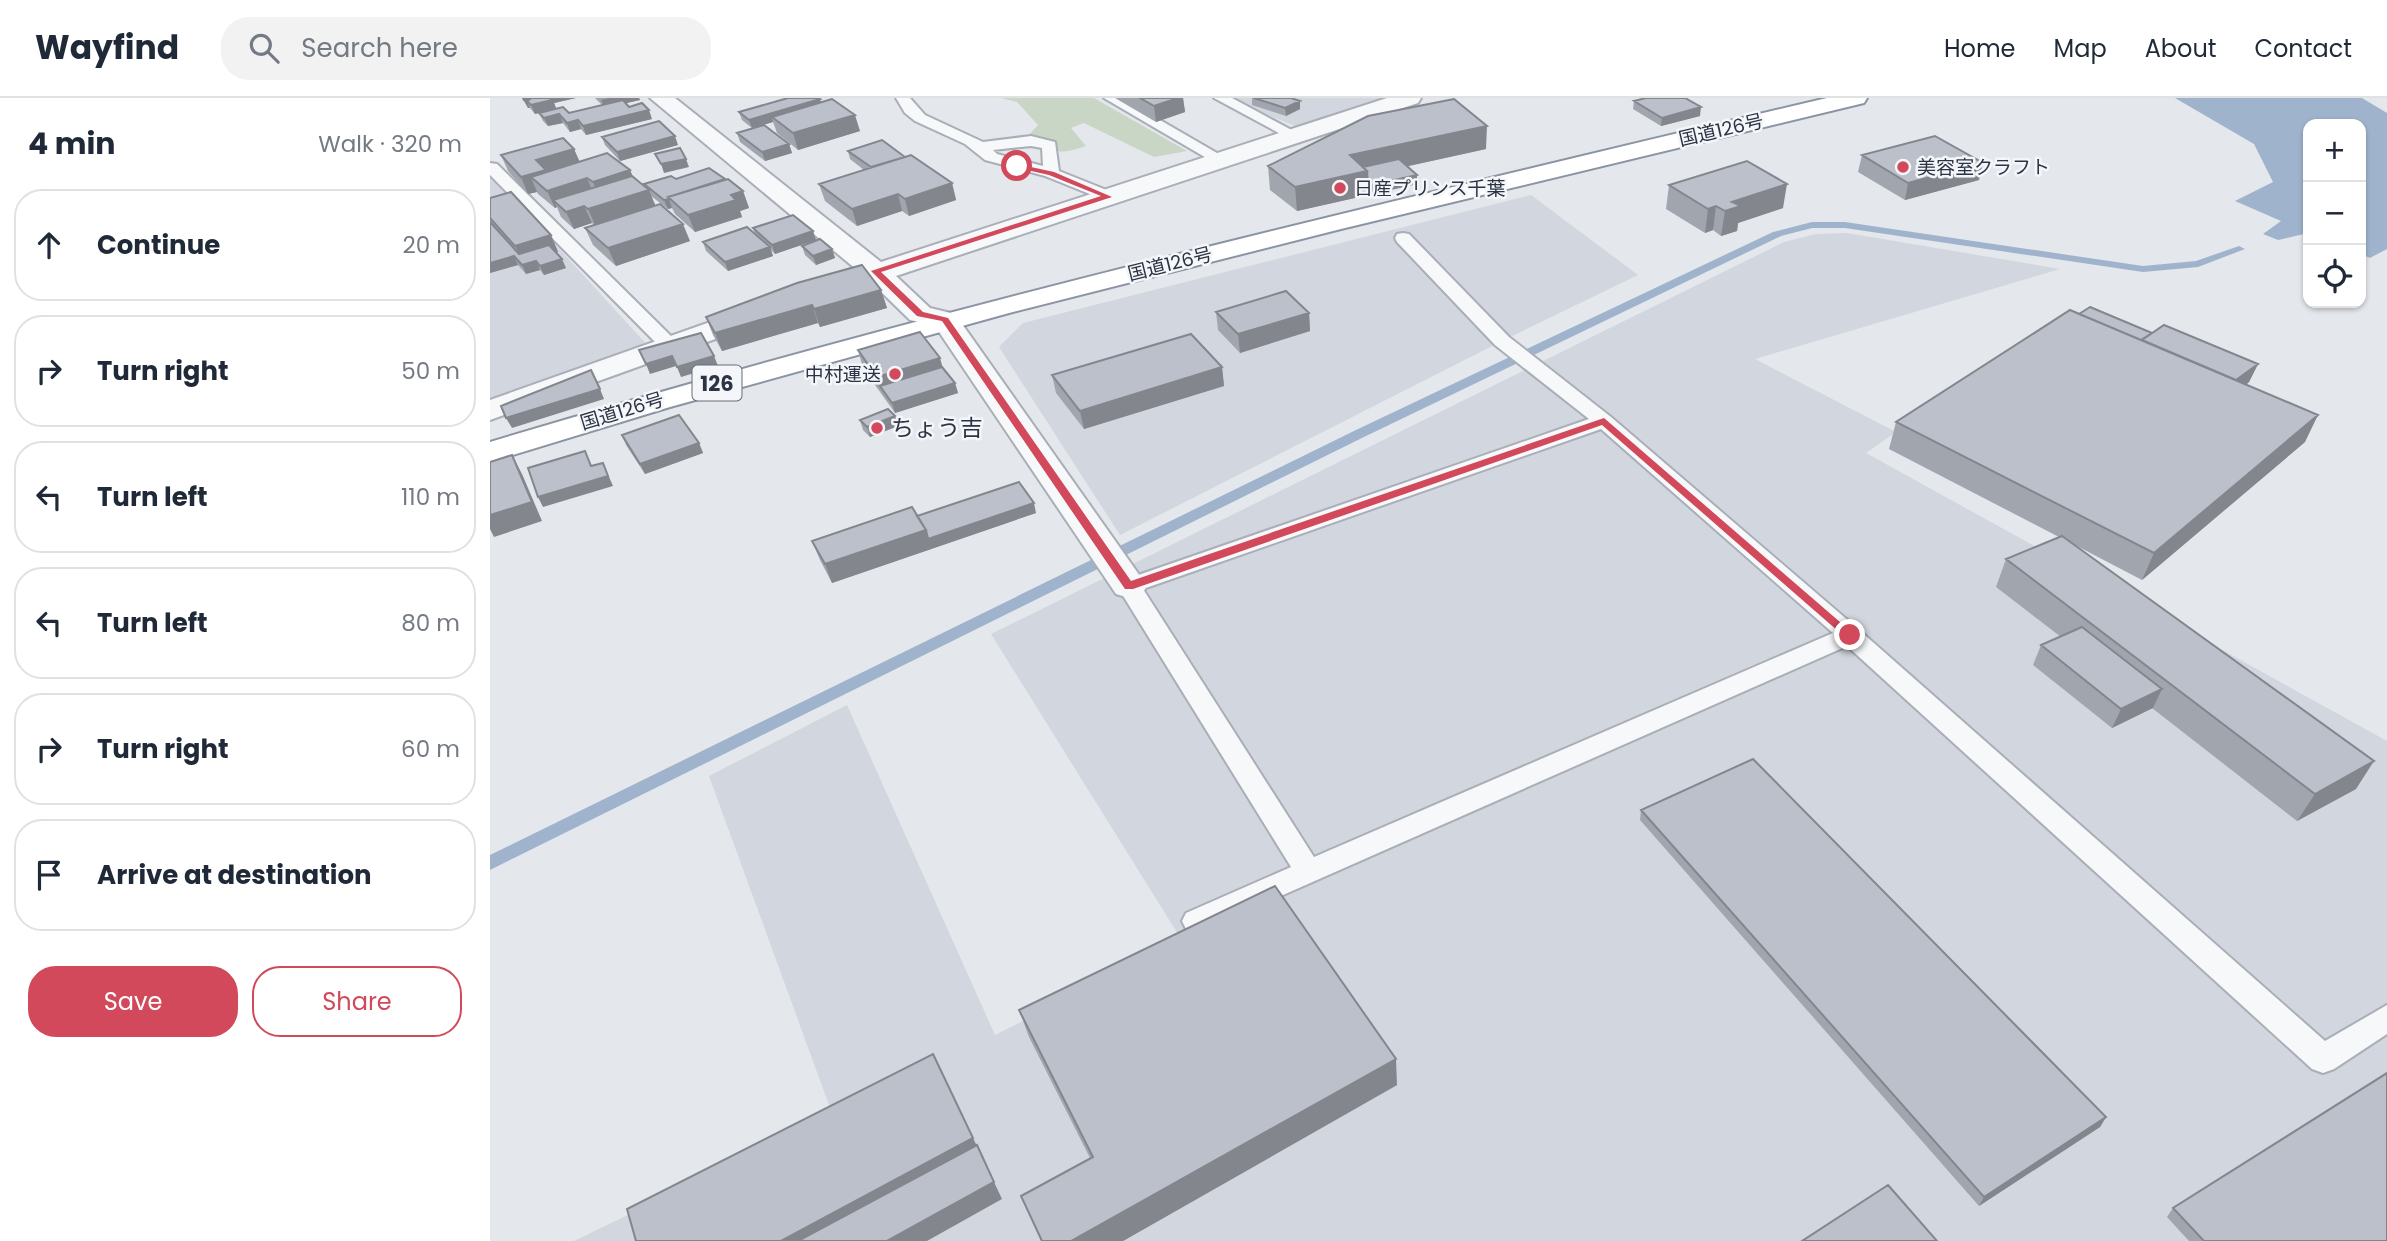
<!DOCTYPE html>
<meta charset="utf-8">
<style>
:root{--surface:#fff;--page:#f2f2f3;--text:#1f2937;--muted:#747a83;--line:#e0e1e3;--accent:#d1495b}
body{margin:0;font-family:Poppins,"Noto Sans JP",sans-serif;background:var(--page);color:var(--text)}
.controls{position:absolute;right:21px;top:21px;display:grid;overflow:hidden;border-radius:14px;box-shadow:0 2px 5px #0004}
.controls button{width:63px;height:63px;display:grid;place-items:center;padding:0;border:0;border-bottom:2px solid var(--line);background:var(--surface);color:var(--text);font:35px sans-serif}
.stop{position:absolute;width:21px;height:21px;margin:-16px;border:5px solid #d1495b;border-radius:50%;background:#fff}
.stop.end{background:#d1495b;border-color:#fff;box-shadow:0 2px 7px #0008}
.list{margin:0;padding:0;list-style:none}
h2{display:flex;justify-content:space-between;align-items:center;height:91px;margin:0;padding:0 28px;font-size:30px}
h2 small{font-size:23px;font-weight:400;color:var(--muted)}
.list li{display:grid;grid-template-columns:46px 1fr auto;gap:21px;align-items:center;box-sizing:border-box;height:112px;margin:0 14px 14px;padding:0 14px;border:2px solid var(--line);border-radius:28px}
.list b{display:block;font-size:26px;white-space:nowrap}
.list em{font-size:23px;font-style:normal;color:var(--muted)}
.actions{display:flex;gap:14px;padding:21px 28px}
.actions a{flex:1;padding:16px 0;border:2px solid var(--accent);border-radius:28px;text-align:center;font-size:24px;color:var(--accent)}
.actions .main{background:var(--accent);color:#fff}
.icon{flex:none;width:38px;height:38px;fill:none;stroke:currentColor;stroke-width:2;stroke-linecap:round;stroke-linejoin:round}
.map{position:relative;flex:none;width:1897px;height:1143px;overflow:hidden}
header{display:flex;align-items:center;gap:42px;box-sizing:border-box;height:98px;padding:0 35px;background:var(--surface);border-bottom:2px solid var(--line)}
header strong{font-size:33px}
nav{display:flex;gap:38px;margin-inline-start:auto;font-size:24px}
.search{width:490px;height:63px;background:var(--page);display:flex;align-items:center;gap:18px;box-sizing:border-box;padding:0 24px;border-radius:28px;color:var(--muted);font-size:26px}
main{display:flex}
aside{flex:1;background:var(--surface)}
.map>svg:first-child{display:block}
.built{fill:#d2d6de}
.green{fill:#c9d6c5}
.water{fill:#9fb4cc}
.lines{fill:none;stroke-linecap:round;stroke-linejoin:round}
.stream{fill:#9fb4cc;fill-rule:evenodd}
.service-casing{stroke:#a9aeb7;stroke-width:4}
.minor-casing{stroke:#a9aeb7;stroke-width:4}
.trunk-casing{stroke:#8b94a3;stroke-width:4}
.service{fill:#f7f8fa;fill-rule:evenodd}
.minor{fill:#f7f8fa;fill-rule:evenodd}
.trunk{fill:#fff;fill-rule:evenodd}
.wall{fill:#a1a5ae}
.shaded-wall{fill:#83868d}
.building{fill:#bbc0ca;stroke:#83868d;stroke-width:2}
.route{fill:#d1495b}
.poi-dot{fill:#d1495b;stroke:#f4f6f9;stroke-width:2.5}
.labels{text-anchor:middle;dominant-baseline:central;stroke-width:5;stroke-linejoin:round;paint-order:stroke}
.far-street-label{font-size:19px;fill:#2b3445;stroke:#f4f6f9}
.far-poi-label{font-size:19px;fill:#2b3445;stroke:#f4f6f9;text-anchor:start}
.shield{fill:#f4f6f9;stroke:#676e7b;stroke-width:2}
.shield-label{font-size:21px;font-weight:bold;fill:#2b3445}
.poi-label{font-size:23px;fill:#2b3445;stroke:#f4f6f9;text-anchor:start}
</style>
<header>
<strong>Wayfind</strong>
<div class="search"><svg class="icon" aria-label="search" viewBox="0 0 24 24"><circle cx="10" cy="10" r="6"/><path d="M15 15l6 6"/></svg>Search here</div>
<nav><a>Home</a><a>Map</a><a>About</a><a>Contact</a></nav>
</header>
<main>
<aside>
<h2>4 min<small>Walk · 320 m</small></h2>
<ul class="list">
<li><svg class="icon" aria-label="ahead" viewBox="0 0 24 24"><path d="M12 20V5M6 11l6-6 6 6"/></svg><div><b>Continue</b></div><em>20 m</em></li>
<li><svg class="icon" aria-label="right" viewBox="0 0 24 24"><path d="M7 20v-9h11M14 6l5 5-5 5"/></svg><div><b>Turn right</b></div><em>50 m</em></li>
<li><svg class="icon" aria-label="left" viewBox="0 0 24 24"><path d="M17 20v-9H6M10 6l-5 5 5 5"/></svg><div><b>Turn left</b></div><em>110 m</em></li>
<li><svg class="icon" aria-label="left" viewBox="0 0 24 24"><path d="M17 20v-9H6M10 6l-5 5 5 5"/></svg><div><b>Turn left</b></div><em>80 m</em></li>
<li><svg class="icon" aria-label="right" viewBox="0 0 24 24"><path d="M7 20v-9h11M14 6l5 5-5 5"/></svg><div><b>Turn right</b></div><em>60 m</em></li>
<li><svg class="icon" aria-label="arrive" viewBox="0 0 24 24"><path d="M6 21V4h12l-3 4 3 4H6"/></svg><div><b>Arrive at destination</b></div></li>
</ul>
<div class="actions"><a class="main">Save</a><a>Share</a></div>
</aside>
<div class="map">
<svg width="1897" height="1143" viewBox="0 0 1897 1143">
<rect width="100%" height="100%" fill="#e4e7ec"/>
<path class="built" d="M737 0H904L810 30Z
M0 75 159 249 0 307Z
M1041 97 1148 177 1012 243 630 437 509 249 533 225Z
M1357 135 1570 171 1265 261 1406 334 1376 355 1897 643V1143H84L343 1018 219 678 357 607 505 937 693 844 501 536 1294 144 1326 136Z"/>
<path class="green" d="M511 0H604L697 53 664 59 594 25 581 30 596 48C572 57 557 56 538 38L548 27 527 4Z"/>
<path class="water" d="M1685 0H1872L1897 15V151L1880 160 1871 156V26H1818V135L1788 142 1773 136 1791 123 1745 103 1783 84 1764 46Z"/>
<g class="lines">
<path class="stream" d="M1322 124H1355L1653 168 1706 163 1749 148 1755 151 1708 169 1653 174 1355 130H1322L1291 138 876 338 0 772V757L866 332 1283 134Z"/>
<defs>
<path id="service" d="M406 0H420L435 17 493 44 541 38 565 44 569 73 624 95 626 98 618 103 612 101 555 78 495 62 475 46 425 23 415 15ZM541 48 552 50 553 68 507 56 503 52Z
M614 0H632L739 62 737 65H725Z
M724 0H742L811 37 808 40H798Z
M0 65 7 66 187 244 189 248 187 252H173L0 77Z
M913 135 919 136 1019 239 1121 319 1368 531 1835 943 1897 907V936L1844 971 1833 975 1822 971 1357 548 716 831 706 835 696 831 692 823 696 815 801 769 627 488 631 483 1099 321 1005 247 907 144 905 140 907 136ZM1111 331 1343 535 824 759 653 491Z"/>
<path id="minor" d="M160 0H185L391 164 897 0H931L928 5 406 178 440 210 465 216 657 488 652 496 639 500 626 496 445 228 420 222 382 185 331 201 321 199 317 193 321 187 367 172Z
M271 206 281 209 285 215 281 221 0 322V302Z"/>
<path id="trunk" d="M1337 0H1377L1374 5 851 131 519 215 180 309 0 364V344C441 211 889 106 1337 0Z"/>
</defs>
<use href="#service" class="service-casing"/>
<use href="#minor" class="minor-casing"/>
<use href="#trunk" class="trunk-casing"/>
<use href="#service" class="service"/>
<use href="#minor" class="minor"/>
<use href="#trunk" class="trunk"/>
</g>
<path class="wall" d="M32 0H86L64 5 66 10 45 16 40 10H38Z
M105 0H149L150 2 136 5 139 9 162 21 96 37 91 31 80 34 73 25 58 28 53 23 49 15H79L112 7Z
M625 0H693L695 14 666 24Z
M762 0H801L810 3V11L796 18 762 7Z
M1144 3 1210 18 1171 28 1143 11Z
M331 5 370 33 308 52 287 35 283 24 262 30 252 22 249 14Z
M247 35 299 46 302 55 275 63 250 44Z
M112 39 188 47 130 63 115 47Z
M84 51 90 64 140 72 143 79 155 89 154 86 186 81 253 93 259 110 250 113 252 119 205 134 185 116 182 110 178 111 161 98 165 107 200 143 126 168 103 147 95 130 104 127 102 125 84 131 71 119 67 109 65 110 48 96 47 94 38 96 18 73 11 57Z
M996 51 917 68 927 86 807 113 780 92 778 68Z
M358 53 415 59 462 85 466 102 419 118 412 113 367 128 335 103 329 86 374 72 360 61Z
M1372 57 1489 82 1415 102 1368 74Z
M1179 87 1293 110 1248 125 1247 133 1231 138 1223 132 1215 135 1176 111Z
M0 100 61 137 68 154 66 155 76 170 54 177 50 172 36 176 28 167 0 175Z
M263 130 323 133 326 142 285 156 281 152 283 158 238 173 216 153 213 144 265 136Z
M312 148 342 151 345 160 326 167 315 157Z
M391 192 397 210 330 229 328 225 232 253 223 237 216 219Z
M726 214 819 215 820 233 750 255 728 232Z
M1589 216 1768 266 1759 284 1756 287 1815 344 1652 482 1585 447 1866 691 1807 723 1662 610 1622 630 1543 567 1551 547 1571 539 1506 489 1516 461 1569 439 1399 351 1406 324Z
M368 252 452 269 465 285 468 295 405 315 373 270Z
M732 269 734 288 594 331 566 295 562 277Z
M405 318 408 328 380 339 373 332 370 322Z
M132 337 209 345 213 355 155 376 136 347Z
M546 415 342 485 330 462 322 443 427 418Z
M1151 712 1616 1019 1610 1029 1489 1108 1150 722Z
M529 912 907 987 633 1143H551L531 1098 600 1060 539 939Z
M1683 1110 1897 1143H1699L1677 1119Z"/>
<path class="shaded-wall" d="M58 0H86L64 5 66 10 45 16 41 7 37 3 40 10H38L34 2Z
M119 0H149L150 2 115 10 111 2Z
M688 0H693L695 14 666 24 664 8Z
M330 1 333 10 282 19 283 24 262 30 259 22Z
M810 3V11L796 18 795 10Z
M1211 9 1210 18 1171 28 1172 20Z
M159 12 162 21 96 37 93 28Z
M69 16 73 25 58 28 54 20Z
M365 17 370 33 308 52 303 35Z
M88 22 91 31 80 34 77 25Z
M997 28 996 51 878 77H927V86L807 113 805 89 860 57Z
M185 38 188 47 130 63 127 54Z
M299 46 302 55 275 63 272 54Z
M84 51 91 68 41 79 47 94 38 96 31 79 46 62Z
M196 61 199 69 174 75 171 66Z
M1493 65 1489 82 1415 102 1418 85Z
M140 72 147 89 110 101 103 84Z
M97 80 104 97 63 102 67 109 65 110 57 93Z
M462 85 466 102 419 118 415 101Z
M1297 86 1293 110 1248 125 1247 133 1231 138 1235 113 1242 104Z
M159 92 166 109 106 129 98 111Z
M253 93 259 110 250 113 252 119 205 134 198 117 241 97Z
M408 96 412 113 367 128 362 111Z
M179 101 182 110 178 111 174 102Z
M94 108 102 125 84 131 76 114Z
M1226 108 1223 132 1215 135 1218 111Z
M193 126 200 143 126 168 118 150Z
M323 133 326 142 285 156 282 147Z
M61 137 68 154 33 165 25 148Z
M280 149 283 158 238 173 235 164Z
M342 151 345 160 326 167 323 158Z
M24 158 28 167 0 175V165Z
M72 161 76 170 54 177 50 168Z
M46 163 50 172 36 176 32 167Z
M391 192 397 210 330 229 324 211Z
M322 207 328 225 232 253 225 235Z
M819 215 820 233 750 255 748 236Z
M182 258 186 268 160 276 156 266Z
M224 258 228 268 191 279 187 269Z
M450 260 455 278 390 288 387 279Z
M1768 266 1759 284 1738 301 1746 282Z
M732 269 734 288 594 331 590 313Z
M465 285 468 295 405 315 402 305Z
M110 291 114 301 22 330 16 320Z
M1828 317 1815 344 1652 482 1664 455Z
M405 318 408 328 380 339 377 329Z
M209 345 213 355 155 376 150 366Z
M22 357 32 376 52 423 4 439 0 431V417Z
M113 365 123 388 53 409 48 399Z
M544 405 546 415 342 485 335 466 436 432Z
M1672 591 1663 610 1622 630 1631 611Z
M1884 663 1866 691 1807 723 1825 696Z
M906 961 907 987 633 1143H581Z
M1616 1019 1610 1029 1489 1108 1494 1099Z
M483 1040 495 1065 351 1143H291Z
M504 1084 512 1101 437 1143H397Z"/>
<path class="building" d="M33 0H60L62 2 41 7 37 3 42 0 34 2Z
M298 0H328L330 1 259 22 249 14Z
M650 0H688L664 8Z
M764 0H801L810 3 795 10Z
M1156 0H1195L1211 9 1172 20 1144 3Z
M342 1 365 17 303 35 282 19Z
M964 1 997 28 860 57 877 73 805 89 778 68 878 18Z
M133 2 139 9 152 5 159 12 93 28 88 22 77 25 69 16 54 20 49 15 73 9 79 15Z
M169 23 185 38 127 54 112 39Z
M274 27 299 46 272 54 247 35Z
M1445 38 1493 65 1418 85 1372 57Z
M73 40 84 51 46 62 56 72 31 79 11 57Z
M392 42 415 59 381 69 358 53Z
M190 50 196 61 171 66 165 56Z
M117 55 140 72 103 84 97 80 57 93 41 79Z
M421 57 462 85 415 101 408 96 362 111 329 86Z
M909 61 927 77 878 88 877 73 873 69Z
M1257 63 1297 86 1242 104 1251 108 1235 113 1226 108 1218 111 1179 87Z
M219 70 235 81 178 99 179 101 174 102 154 86 181 78 186 81Z
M142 78 159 92 98 111 94 108 76 114 63 102Z
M238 81 253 93 241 97 246 102 198 117 178 99Z
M21 94 61 137 25 148 0 120V100Z
M170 106 193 126 118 150 95 130Z
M303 117 323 133 282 147 263 130Z
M0 124 29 156 59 147 72 161 50 168 46 163 32 167 24 158 0 165Z
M257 129 280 149 235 164 213 144Z
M330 141 342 151 323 158 312 148Z
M372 167 391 192 324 211 322 207 225 235 216 219 307 185Z
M796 193 819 215 748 236 726 214Z
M1600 209 1662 235 1651 242 1589 216Z
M1580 212 1828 317 1664 455 1406 324Z
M1674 227 1768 266 1746 282 1652 242Z
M430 234 450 260 387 279 368 252Z
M211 235 224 258 187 269 182 258 156 266 149 252Z
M701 236 732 269 590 313 562 277Z
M452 269 465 285 402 305 390 288Z
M101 272 110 291 16 320 11 308Z
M398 311 405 318 377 329 370 322Z
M189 317 209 345 150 366 132 337Z
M95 353 101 368 113 365 118 378 48 399 38 370Z
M22 357 42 404 0 417V364Z
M529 384 544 405 438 441 436 432 427 418Z
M422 409 436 432 335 466 322 443Z
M1572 438 1884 663 1825 696 1516 461Z
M1592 529 1672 591 1631 611 1551 547Z
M1263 661 1616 1019 1494 1099 1151 712Z
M785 788 906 961 581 1143H552L531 1098 603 1059 529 912Z
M443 956 483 1040 291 1143H146L137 1111Z
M1897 975V1143H1714L1683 1110Z
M487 1047 504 1084 397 1143H308Z
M1398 1087 1447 1143H1312Z"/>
<path class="route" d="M527 66 564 74 622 99 391 174 433 214 458 220 641 483 1114 320 1365 537 1363 540H1356L1112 327 643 491H635L452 223 427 218 381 173 611 98 559 77 524 69Z"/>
<g class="poi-dot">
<circle cx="1413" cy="69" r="7"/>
<circle cx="850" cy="90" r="7"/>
<circle cx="405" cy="276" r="7"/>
<circle cx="387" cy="330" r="7"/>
</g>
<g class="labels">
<g class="far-street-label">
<text transform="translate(1231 32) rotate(-13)">国道126号</text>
<text transform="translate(680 166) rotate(-14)">国道126号</text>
<text transform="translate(132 313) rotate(-17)">国道126号</text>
</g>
<g class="far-poi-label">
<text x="1427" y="69">美容室クラフト</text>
<text x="864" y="90">日産プリンス千葉</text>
<text x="391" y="276" text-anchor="end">中村運送</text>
</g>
<rect class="shield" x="202.5" y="267.5" width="49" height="35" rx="5"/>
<g class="shield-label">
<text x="227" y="285">126</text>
</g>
<g class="poi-label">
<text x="401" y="330">ちょう吉</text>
</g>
</g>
</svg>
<div class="controls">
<button>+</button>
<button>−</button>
<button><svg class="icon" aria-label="locate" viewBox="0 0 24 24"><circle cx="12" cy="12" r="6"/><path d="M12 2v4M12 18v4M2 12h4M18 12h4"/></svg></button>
</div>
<div class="stop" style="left:527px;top:68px"></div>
<div class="stop end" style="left:1360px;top:537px"></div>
</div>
</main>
